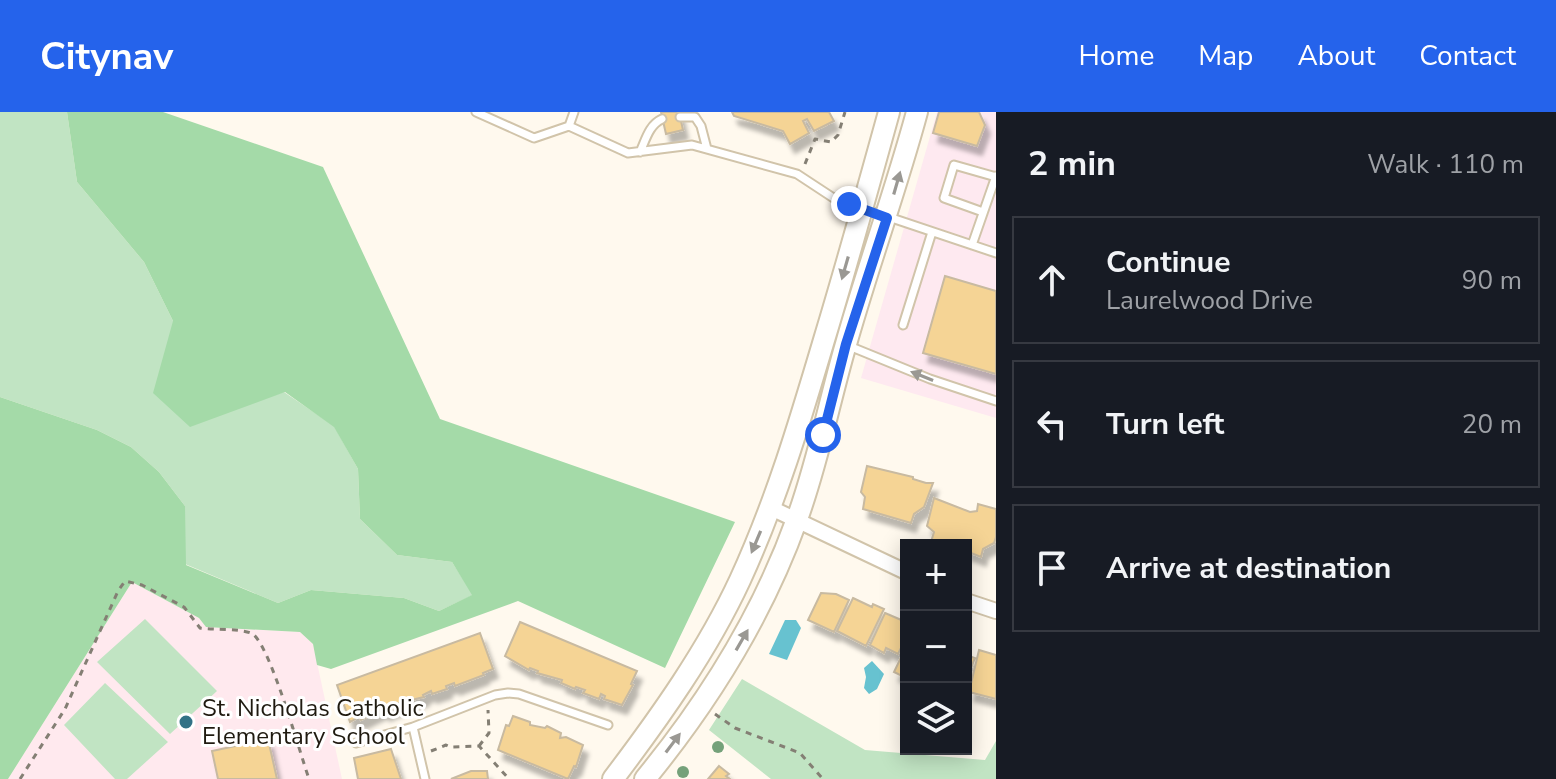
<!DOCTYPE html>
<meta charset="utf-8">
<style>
:root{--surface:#171b24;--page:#242831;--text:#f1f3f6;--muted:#9ea1a6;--line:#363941;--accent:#2563eb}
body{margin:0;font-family:"Nunito Sans",sans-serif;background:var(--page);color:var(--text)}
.controls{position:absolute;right:24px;bottom:24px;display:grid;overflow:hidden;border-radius:0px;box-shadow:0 4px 20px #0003}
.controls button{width:72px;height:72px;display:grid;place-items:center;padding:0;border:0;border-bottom:2px solid var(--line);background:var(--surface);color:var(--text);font:40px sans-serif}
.stop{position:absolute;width:24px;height:24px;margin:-18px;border:6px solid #2563eb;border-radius:50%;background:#fff}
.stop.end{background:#2563eb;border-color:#fff;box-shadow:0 2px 8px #0008}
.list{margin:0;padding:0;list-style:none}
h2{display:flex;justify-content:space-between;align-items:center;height:104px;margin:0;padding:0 32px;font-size:34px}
h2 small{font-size:26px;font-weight:400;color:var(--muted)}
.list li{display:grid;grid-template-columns:52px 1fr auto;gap:24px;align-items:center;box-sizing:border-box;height:128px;margin:0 16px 16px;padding:0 16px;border:2px solid var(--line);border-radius:0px}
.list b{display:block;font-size:30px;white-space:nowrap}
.list p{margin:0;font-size:26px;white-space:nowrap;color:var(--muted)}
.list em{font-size:26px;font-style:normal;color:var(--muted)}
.icon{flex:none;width:44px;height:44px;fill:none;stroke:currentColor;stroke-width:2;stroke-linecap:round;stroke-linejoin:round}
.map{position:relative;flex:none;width:996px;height:667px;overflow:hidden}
header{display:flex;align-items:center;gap:48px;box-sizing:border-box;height:112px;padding:0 40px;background:var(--accent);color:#fff}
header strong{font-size:38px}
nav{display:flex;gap:44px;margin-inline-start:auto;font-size:28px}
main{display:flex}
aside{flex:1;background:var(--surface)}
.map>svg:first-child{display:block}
.commercial{fill:#fee9f0}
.education{fill:#ffe9ee}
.green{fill:#c1e4c3}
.forest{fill:#a4daa8}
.water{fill:#67c2d0}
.building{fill:#f5d495;stroke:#c8baa1;stroke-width:2;filter:url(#shadow)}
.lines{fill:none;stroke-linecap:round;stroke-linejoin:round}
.lane-casing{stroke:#d1c4aa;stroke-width:11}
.street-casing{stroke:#d1c4aa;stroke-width:18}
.secondary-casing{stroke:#d1c4aa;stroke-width:24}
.path{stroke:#847f74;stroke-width:3;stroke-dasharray:6 6;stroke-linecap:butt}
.lane{stroke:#fff;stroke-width:7}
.street{stroke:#fff;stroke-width:14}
.secondary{stroke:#fff;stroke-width:20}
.tree{fill:#75a17a}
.oneway{fill:#9a9893}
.route{stroke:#2563eb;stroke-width:10}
.poi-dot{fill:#327286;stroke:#fff;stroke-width:3}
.labels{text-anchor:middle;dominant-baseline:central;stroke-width:6;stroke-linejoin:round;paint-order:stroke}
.poi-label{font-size:24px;fill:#1f1a10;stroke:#fff;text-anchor:start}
</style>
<header>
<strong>Citynav</strong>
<nav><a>Home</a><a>Map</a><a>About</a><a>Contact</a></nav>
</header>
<main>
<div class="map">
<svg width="996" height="667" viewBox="0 0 996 667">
<defs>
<filter id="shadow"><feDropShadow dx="5" dy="9" stdDeviation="2" flood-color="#0004"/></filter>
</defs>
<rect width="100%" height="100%" fill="#fff9ee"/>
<path class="commercial" d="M937 0H996V306L861 266Z"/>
<path class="education" d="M132 470 199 506 206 515 300 520 313 532 342 667H8Z"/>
<path class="green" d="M0 0H67L77 70 144 150 173 209 241 294 284 280 334 314 358 357 360 407 397 443 452 450 473 483 439 499 404 486 311 478 278 491 185 452V394L159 360 131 335 97 318 0 285Z
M145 507 217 579 170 622 97 550Z
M742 567 865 638 985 648 996 629V667H771L709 618Z
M105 571 168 630 127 667H115L64 613Z"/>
<path class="forest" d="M67 0H163L323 55 440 307 735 410 665 556 518 489 331 557 317 553 313 532 300 520 206 515 199 506 132 470 8 667H0V285L97 318 131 335 159 360 185 394 186 453 278 491 311 478 404 486 439 499 472 483 452 450 397 443 360 407 358 357 334 315 285 280 190 315 153 281 173 209 144 150 77 70Z"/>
<path class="water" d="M785 508H796L801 516 787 548 769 542Z
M872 549 884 562 877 577 869 582 864 576 866 565 864 556Z"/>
<path class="building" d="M661 0H679L683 18 666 22Z
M732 0H829L834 9 814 19 807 7 803 9 809 21 790 32 783 19 734 4Z
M939 0H979L985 13 977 34 933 21Z
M945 164 996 179V262L923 241Z
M867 354 913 365V367L926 371H933L924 395 914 402 911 411 863 397 865 385 861 380Z
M934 386 970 400 977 399 978 392 996 397V425L994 431 983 437 981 445 966 439V433H939L931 430 934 420 927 414Z
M821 481 836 482 849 488 834 520 808 508Z
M853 486 872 495 873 492 884 497 866 534 837 519Z
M885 501 906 510V526L898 542 886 536 884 541 870 533Z
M520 510 637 559 631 572 633 573 622 593 604 587 605 584 601 582 599 587 583 581 585 578 576 575 575 577 561 571 562 568 537 561 538 559 530 556 529 558 505 544Z
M480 521 493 557 483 561 484 563 455 574 454 571 446 574 447 577 432 582 431 579 423 583 424 585 399 591 400 594 385 600 383 597 361 608 359 605 350 610 337 573Z
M906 535V566L894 560Z
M979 538 996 543V587L969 580Z
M966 543 975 546 966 568Z
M513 604 530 610V613L545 616 547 614 561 621 560 626 566 625 583 633 576 655 574 654 568 667 498 638 506 613 509 614Z
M268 627 277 667H218L212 639Z
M391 637 401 667H358L354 646Z
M719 654 729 662 726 664 730 667H708Z
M471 659H487L488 667H451Z"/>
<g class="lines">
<defs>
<path id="lane" d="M476 0 534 26 569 14 628 41 692 33 797 62 835 87 996 141
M680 5H695L701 14 707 37
M569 14 574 0
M640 40C646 27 649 13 662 7
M983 100 944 86 954 53 996 65
M972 133 996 64
M903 213 932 120
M849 234 930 267 996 289
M356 631 413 615
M425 667 413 615 495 583 508 581 519 582 608 613"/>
<path id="street" d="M771 396 906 460
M966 489 996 499"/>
<path id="secondary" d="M613 667C660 605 707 539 740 468 776 390 800 309 824 228 847 152 868 76 889 0
M645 667C709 589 763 502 797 407 818 350 829 290 846 232 868 154 896 78 917 0"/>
</defs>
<use href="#lane" class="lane-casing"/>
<use href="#street" class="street-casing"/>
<use href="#secondary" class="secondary-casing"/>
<path class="path" d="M805 52 815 27 831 30 838 23 845 0
M715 602 735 616 800 641 823 667
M479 634 489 621 488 598
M431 639 446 633 450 635 479 634 509 667
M20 667 65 597 118 479 125 469 142 473 184 495 200 516C212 518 247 516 254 523 272 540 299 638 309 667"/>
<use href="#lane" class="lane"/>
<use href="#street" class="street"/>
<use href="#secondary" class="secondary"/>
</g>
<g class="tree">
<circle cx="718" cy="635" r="6"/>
<circle cx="683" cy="660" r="6"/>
</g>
<defs><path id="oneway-solid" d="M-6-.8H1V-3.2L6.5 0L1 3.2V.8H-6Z" transform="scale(2)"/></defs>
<g class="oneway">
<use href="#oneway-solid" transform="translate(897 71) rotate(-74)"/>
<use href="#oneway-solid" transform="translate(845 156) rotate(106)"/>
<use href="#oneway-solid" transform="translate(922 264) rotate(-158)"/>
<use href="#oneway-solid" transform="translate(756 430) rotate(113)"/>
<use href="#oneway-solid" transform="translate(742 528) rotate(-60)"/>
<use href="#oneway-solid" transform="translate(673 631) rotate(-53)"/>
</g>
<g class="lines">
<path class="route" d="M823 323 846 232 887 106 849 92"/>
</g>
<circle class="poi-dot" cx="186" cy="610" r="8"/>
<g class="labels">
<g class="poi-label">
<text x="202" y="596">St. Nicholas Catholic<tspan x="202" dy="28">Elementary School</tspan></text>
</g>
</g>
</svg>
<div class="controls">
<button>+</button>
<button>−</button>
<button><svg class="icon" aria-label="layers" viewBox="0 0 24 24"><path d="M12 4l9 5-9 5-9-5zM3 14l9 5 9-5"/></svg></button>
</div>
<div class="stop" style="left:823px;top:323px"></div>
<div class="stop end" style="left:849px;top:92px"></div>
</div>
<aside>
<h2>2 min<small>Walk · 110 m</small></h2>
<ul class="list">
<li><svg class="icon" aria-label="ahead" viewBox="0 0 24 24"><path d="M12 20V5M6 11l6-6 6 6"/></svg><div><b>Continue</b><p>Laurelwood Drive</p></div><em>90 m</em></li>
<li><svg class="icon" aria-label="left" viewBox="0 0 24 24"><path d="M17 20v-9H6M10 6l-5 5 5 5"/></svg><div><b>Turn left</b></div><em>20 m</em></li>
<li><svg class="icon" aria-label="arrive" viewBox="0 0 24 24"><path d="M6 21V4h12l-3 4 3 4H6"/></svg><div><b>Arrive at destination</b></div></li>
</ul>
</aside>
</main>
